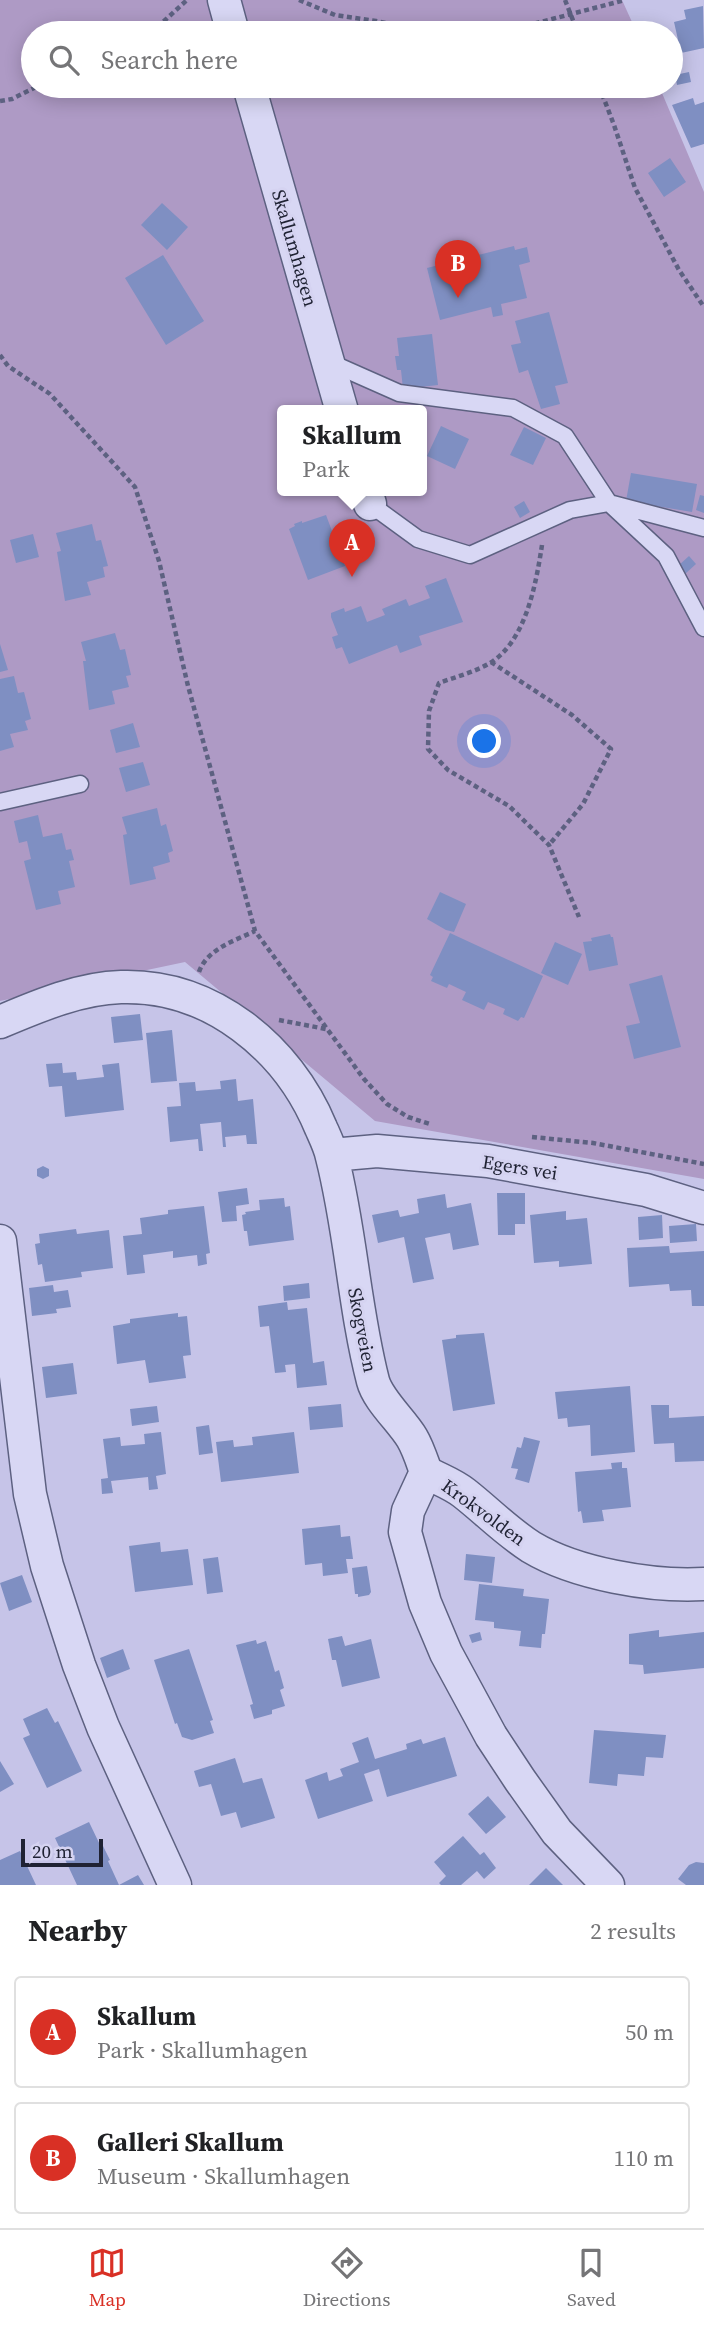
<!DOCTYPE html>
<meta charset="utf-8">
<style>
:root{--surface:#fff;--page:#f6f6f6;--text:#202124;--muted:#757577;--line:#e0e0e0;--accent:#d93025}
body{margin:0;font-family:"Source Serif 4",serif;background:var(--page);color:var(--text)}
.scale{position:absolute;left:21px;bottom:18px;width:82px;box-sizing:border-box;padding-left:7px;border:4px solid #1f2233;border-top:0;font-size:19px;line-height:24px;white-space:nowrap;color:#1f2233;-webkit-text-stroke:5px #d5d3f1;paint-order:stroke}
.you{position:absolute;left:485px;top:742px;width:24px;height:24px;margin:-18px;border:5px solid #fff;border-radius:50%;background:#1a73e8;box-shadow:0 0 0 10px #1a73e833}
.badge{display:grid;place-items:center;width:46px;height:46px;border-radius:50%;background:var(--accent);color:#fff;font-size:23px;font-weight:700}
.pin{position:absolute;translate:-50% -58px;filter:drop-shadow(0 2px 4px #0008)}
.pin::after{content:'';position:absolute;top:37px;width:24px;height:21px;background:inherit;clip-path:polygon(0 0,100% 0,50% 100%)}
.popup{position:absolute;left:277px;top:405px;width:150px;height:91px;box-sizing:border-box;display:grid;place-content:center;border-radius:7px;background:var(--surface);filter:drop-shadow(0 2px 5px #0005);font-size:23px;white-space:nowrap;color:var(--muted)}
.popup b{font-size:26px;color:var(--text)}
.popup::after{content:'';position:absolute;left:50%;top:100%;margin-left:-14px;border:14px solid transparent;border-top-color:var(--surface)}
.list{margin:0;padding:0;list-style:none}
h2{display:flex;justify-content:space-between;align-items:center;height:91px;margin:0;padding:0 28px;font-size:30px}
h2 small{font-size:23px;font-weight:400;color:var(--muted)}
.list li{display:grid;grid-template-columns:46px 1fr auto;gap:21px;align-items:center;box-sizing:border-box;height:112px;margin:0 14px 14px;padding:0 14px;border:2px solid var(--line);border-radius:7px}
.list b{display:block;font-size:26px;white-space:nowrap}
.list p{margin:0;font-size:23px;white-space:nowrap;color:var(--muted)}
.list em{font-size:23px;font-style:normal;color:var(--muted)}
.icon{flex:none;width:38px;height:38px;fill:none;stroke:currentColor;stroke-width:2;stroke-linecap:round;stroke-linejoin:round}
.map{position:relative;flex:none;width:704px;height:1885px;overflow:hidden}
.search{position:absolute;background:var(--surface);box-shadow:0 4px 18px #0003;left:21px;right:21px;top:21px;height:77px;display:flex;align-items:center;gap:18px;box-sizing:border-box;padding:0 24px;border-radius:38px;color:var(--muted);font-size:26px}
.sheet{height:343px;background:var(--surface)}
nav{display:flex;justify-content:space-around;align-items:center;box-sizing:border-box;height:98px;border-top:2px solid var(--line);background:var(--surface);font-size:19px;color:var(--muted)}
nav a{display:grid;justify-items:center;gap:4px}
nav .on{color:var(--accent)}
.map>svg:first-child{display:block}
.green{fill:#ae9ac5;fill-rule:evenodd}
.building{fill:#7f8fc2}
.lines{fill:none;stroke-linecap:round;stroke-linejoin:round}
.lane-casing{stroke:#5d6181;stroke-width:19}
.street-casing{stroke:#5d6181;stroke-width:35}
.path{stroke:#5d6181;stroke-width:4.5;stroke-dasharray:5 3.5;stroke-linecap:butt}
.lane{stroke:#d8d7f4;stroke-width:16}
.street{stroke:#d8d7f4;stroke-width:32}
.labels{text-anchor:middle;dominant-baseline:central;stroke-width:6;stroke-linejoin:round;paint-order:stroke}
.street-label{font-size:19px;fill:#1f2233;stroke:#d5d3f1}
</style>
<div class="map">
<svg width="704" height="1885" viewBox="0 0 704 1885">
<rect width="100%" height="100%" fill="#c6c4e8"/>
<path class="green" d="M0 0H622L637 33H33V86H659L704 192V1179L375 1121 185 962 0 1001ZM282 411H422V491H282Z"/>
<path class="building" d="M703 6 704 48 681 53 674 22 686 19 684 10Z
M660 24 662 33H638L637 30Z
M689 72 691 82 677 85 675 75Z
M693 98 695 105 704 102V144L691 148 672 105Z
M670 158 686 182 664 197 648 173Z
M162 203 188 227 167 250 141 225Z
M514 246 515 250 527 247 530 262 519 265 527 298 501 304 503 315 493 317 491 307 440 320 427 268Z
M163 255 204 321 166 345 125 278Z
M549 312 568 383 555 386 560 404 541 409 528 370 519 373 511 345 521 343 515 321Z
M432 334 438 385 403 389 401 370H397L395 356H399L397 338Z
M441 426 469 439 455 469 427 456Z
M524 427 546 438 533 465 510 455Z
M631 473 697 484 692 512 626 501Z
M700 495 704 496V513L696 510Z
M524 501 530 512 520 518 514 507Z
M326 515 345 566 308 580 289 529 295 526 294 524 302 521V523Z
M92 524 96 541 101 540 108 566 103 567 105 577 87 582 91 595 65 601 57 552 61 551 56 533Z
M33 534 39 557 16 563 10 540Z
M689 556 696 564 685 574 678 566Z
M446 578 463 622 419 636 422 645 400 653 397 645 349 664 342 647 336 649 332 637 338 635 331 617V613L344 608 345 612 361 606 367 622 385 615 382 609 406 599 409 606 430 598 425 586Z
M115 633 120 650 125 649 131 675 126 676 129 687 112 691 115 704 89 710 83 661H86L81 642Z
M0 644 8 670 0 672Z
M14 676 18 693 24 692 31 719 25 721 28 730 10 734 14 747 0 751V679Z
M133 723 140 747 116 753 110 730Z
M143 762 150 785 126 792 119 768Z
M157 808 161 826 166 824 173 851 168 853 170 862 153 867 156 879 130 885 123 835 127 834 122 817Z
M38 815 43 837 62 833 66 850 71 849 74 860 69 861 75 887 58 891 61 904 36 910 24 861 31 859 27 841 19 843 14 821Z
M440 892 466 904 454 932 446 930 427 919Z
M450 933 543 976 524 1018 521 1017 518 1021 503 1014 505 1009 488 1002 484 1010 462 1000 466 992 449 984 447 988 431 981 433 977 430 975Z
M610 934 611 937H613L618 965 589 971 583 942 592 941 591 938Z
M555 942 582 954 568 985 541 973Z
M662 975 681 1047 634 1059 626 1026 640 1023 629 984Z
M140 1014 143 1040 114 1043 111 1017Z
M172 1030 177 1081 151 1083 146 1033Z
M62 1063 63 1073 76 1072 77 1080 104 1077 102 1065 119 1063 124 1110 65 1117 62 1086 49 1087 46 1064Z
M236 1079 238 1101 253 1099 257 1144H247L246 1135 225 1137 226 1147H223L221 1122 200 1124 203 1151H199L198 1139 170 1142 167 1107 181 1106 179 1083 195 1082 196 1091 221 1089 220 1081Z
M43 1166 49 1169V1176L43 1179 37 1176V1169Z
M247 1188 249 1204 236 1206 237 1221 222 1222 218 1192Z
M497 1193H525V1224H515V1235H498Z
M445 1194 447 1208 471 1203 479 1245 453 1250 450 1233 425 1238 434 1279 413 1283 404 1237 378 1243 372 1215 398 1210 400 1217 419 1213 417 1199Z
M284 1198 285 1207 290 1206 294 1240 249 1246 247 1231H244L242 1215 246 1214 245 1212 260 1210 259 1200Z
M204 1206 210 1253 206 1254 207 1264 198 1266 197 1255 173 1258V1251L143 1255 145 1273 127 1275 123 1236 142 1234 140 1218 168 1214V1210Z
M566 1211V1220L587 1218 592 1264 559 1267V1261L534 1263 530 1215Z
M662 1215 663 1238 639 1240 638 1217Z
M696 1224 697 1241 670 1243 669 1226Z
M76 1229 77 1234 109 1230 113 1268 81 1272 82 1277 45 1282 42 1264 38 1265 35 1244 40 1243 39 1234Z
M669 1246 670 1253 704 1251V1306H692L691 1290 670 1291 669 1284 629 1287 627 1248Z
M309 1283 310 1298 284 1301 283 1286Z
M53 1285 54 1292 68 1290 71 1307 56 1309 57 1313 32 1316 29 1288Z
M287 1302 288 1310 307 1308 313 1363 324 1361 327 1385 297 1388 295 1364 285 1365 286 1372 275 1373 269 1326 260 1327 258 1306Z
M178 1313V1317L187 1316 191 1355 183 1356 186 1378 149 1383 145 1360 117 1364 113 1326 130 1323V1319Z
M484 1333 495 1404 453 1411 442 1340 456 1338V1335Z
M73 1363 77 1394 46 1398 42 1367Z
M630 1386 635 1452 591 1456 590 1425 568 1427 567 1418 558 1419 555 1392Z
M341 1404 343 1427 310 1430 308 1407Z
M651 1405H669V1418L704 1416V1461L675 1462 674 1443 654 1444Z
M157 1406 159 1422 132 1426 130 1409Z
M209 1425 213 1453 199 1455 196 1427Z
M161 1432 166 1474 156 1476 158 1489 149 1490 148 1477 111 1481 113 1493 102 1494 101 1479 108 1478 103 1439 120 1437 121 1446 145 1444 144 1434Z
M294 1432 299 1473 221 1482 216 1442 233 1440 234 1447 253 1445 252 1437Z
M524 1437 540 1441 529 1483 515 1479 518 1469 511 1468 517 1447 521 1448Z
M622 1462V1468H627L631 1507 602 1510 604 1521 583 1523 581 1511 578 1512 575 1472 612 1469 611 1463Z
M340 1525 341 1537 350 1536 353 1559H346L348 1573 323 1576 322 1563 305 1565 302 1529Z
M160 1542 161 1552 188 1549 193 1585 135 1592 129 1546Z
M466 1554 495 1557 492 1583 464 1580Z
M218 1557 223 1592 207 1594 203 1559Z
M367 1566 371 1592 369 1595 358 1597V1594H355L352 1568Z
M22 1575 32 1602 9 1611 0 1583Z
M479 1584 524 1589 523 1596 549 1599 545 1634H542L541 1648 519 1646 521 1631 494 1628V1622L475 1620Z
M659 1630V1637L704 1632V1668L644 1674 643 1665 629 1664V1634Z
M480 1632 482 1640 472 1643 469 1635Z
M342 1636 345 1646 371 1639 380 1678 342 1687 336 1660H332L328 1639Z
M256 1640 257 1644 266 1641 275 1672 279 1670 284 1688 280 1690 285 1706 272 1710V1714L254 1719 250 1705 253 1704 236 1645Z
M123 1649 130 1669 107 1678 100 1658Z
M189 1649 213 1720 210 1721 214 1733 192 1740 182 1737 177 1723 175 1724 154 1660Z
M47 1708 55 1723 58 1721 82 1771 47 1788 23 1738 30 1735 23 1719Z
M594 1730 666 1735 663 1758 646 1757 644 1776 618 1774 617 1786 589 1783Z
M368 1737 375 1759 407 1749 406 1744 421 1739 423 1744 445 1737 457 1776 387 1797 379 1769 364 1774 373 1801 318 1819 305 1780 327 1772 329 1781 343 1776 340 1769 359 1762 352 1743Z
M235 1758 243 1783 262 1778 275 1818 241 1828 236 1812 221 1816 211 1784 199 1787 194 1771Z
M0 1761 14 1784 0 1792Z
M488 1796 506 1817 486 1834 468 1814Z
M89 1822 101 1847 103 1846 110 1860 108 1861 119 1885H77L55 1838Z
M463 1836 480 1855 484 1852 496 1868 484 1879 477 1871 461 1885H441L439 1883 446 1876 434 1862Z
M20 1851 36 1885H0V1860Z
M696 1862 704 1863V1885H686L678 1879 689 1865Z
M546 1868 563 1885H529Z
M138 1875 144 1885H119Z"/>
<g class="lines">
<defs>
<path id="lane" d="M329 362 399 393 513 408 565 436 609 503 704 528
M370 504 418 539 470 555 570 510 609 503 666 556 704 628
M0 802 80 784"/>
<path id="street" d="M224 0 233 33
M249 86 342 411
M366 491 370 504
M0 1022C38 1006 80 988 121 987 211 984 288 1048 321 1128 325 1137 330 1147 332 1157 351 1231 354 1308 373 1381 378 1400 402 1421 412 1438 418 1448 422 1461 426 1472L408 1511 405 1532 425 1603 446 1653 491 1736 520 1780 557 1832 608 1885
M332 1155 377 1151 488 1161 646 1190 704 1208
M0 1241 30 1494 47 1566 79 1665 103 1727 175 1885
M426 1472C438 1479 453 1484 464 1493 487 1511 506 1531 531 1547 576 1574 652 1587 704 1584"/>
</defs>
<use href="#lane" class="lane-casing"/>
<use href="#street" class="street-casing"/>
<path class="path" d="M299 0 335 15 376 21 431 33
M565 0 578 33
M151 33 187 0
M442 33 505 25H529L625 0
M208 86 221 95
M599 86 614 125 635 188 679 270 704 307
M0 101 12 99 38 86
M0 355 8 366 50 394 135 487 159 561 188 686 255 931 364 1079 387 1104 408 1117 430 1124
M542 545C536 584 526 641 490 663 475 672 455 677 439 683L429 711 428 749 448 770 509 806 549 845 579 917
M491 662 572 715 611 749 583 804 549 845
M199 972C207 949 234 941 255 931
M279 1020 326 1029
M532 1137 593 1143 704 1164"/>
<use href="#lane" class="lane"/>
<use href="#street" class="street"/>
</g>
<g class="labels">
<g class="street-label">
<text transform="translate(295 248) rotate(74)">Skallumhagen</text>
<text transform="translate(520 1167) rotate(9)">Egers vei</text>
<text transform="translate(363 1330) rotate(79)">Skogveien</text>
<text transform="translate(484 1512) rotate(36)">Krokvolden</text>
</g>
</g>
</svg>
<div class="scale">20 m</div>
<div class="you"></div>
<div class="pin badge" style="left:352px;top:577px">A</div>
<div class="popup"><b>Skallum</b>Park</div>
<div class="pin badge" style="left:458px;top:298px">B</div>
<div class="search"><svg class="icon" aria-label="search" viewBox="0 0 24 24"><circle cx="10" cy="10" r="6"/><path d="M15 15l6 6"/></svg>Search here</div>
</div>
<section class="sheet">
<h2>Nearby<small>2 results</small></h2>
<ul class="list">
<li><span class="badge">A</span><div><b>Skallum</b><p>Park · Skallumhagen</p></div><em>50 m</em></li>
<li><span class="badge">B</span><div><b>Galleri Skallum</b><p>Museum · Skallumhagen</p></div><em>110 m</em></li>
</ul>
</section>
<nav>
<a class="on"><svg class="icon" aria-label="map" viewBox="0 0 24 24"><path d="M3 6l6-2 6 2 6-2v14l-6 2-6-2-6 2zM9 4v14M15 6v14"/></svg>Map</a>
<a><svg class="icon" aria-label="directions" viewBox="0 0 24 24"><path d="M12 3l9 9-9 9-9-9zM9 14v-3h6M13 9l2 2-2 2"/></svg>Directions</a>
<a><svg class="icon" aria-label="saved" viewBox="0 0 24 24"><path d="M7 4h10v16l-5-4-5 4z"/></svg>Saved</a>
</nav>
